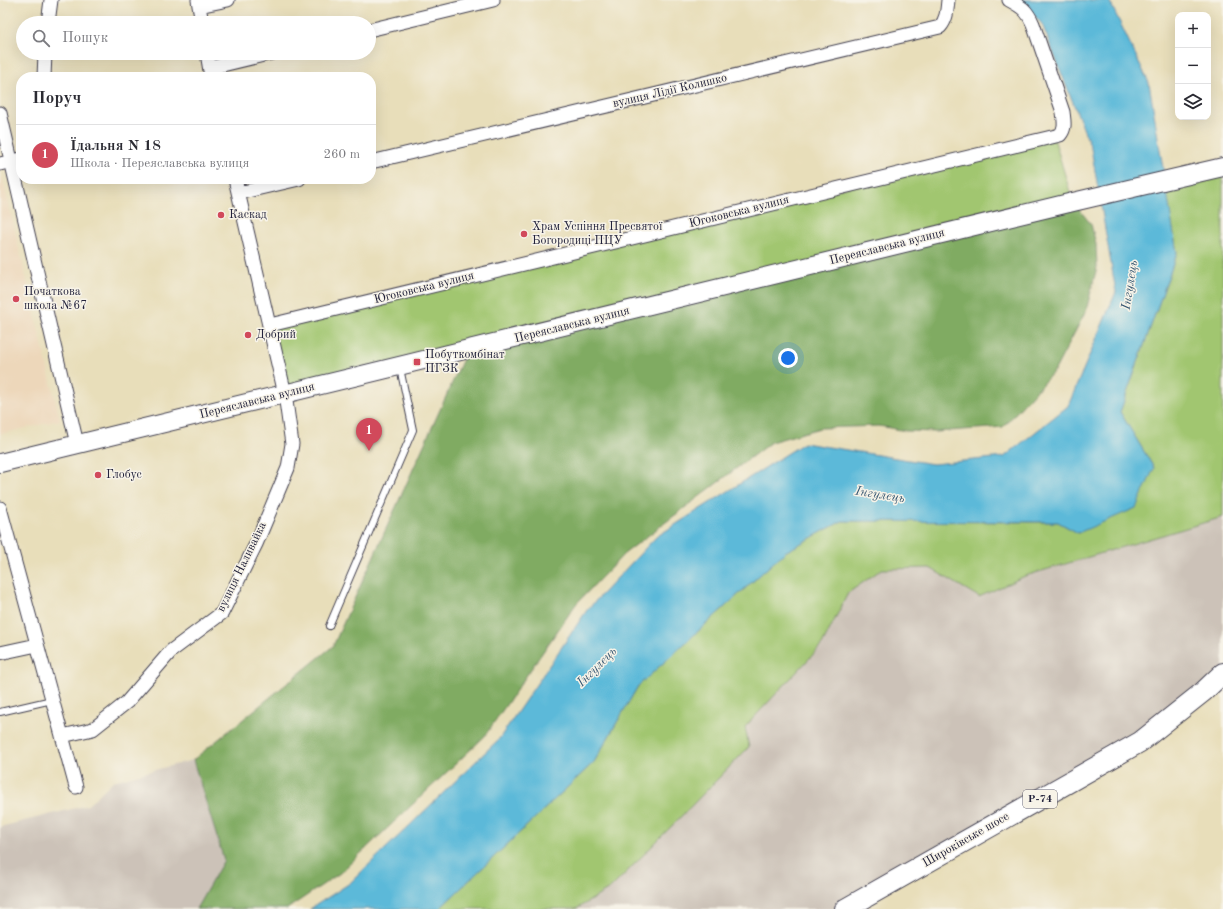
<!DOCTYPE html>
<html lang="uk">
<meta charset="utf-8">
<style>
:root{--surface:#fff;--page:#f2f2f3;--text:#2b2b33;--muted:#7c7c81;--line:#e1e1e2;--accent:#d1495b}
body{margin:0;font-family:"Old Standard TT",serif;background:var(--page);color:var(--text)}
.controls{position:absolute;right:12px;top:12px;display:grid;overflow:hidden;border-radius:8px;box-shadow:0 4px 16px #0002}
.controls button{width:36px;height:36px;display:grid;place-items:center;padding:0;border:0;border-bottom:1px solid var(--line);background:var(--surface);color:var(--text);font:20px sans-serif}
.you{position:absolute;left:788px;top:358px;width:14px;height:14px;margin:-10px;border:3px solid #fff;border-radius:50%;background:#1a73e8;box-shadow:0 0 0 6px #1a73e833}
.badge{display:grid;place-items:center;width:26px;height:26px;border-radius:50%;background:var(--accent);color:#fff;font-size:13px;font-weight:700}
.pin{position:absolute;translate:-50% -33px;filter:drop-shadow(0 1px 2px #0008)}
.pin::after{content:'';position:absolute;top:21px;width:14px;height:12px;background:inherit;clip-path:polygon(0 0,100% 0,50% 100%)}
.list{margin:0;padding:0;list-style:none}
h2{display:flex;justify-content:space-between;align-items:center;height:52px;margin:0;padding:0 16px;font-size:17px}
h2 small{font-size:13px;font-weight:400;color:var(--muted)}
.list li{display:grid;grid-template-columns:26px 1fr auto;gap:12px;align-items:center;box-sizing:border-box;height:60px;padding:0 16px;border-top:1px solid var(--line)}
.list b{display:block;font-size:15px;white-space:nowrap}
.list p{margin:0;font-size:13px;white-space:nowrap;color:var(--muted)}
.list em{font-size:13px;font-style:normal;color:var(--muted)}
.icon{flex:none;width:22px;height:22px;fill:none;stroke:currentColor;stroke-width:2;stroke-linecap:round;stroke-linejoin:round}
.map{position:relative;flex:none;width:1223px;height:909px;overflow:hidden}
.search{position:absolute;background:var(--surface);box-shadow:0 4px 16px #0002;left:16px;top:16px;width:360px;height:44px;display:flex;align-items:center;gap:10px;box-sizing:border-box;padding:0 14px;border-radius:22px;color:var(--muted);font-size:15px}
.panel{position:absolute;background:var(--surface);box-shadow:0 4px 16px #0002;left:16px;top:72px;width:360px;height:112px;border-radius:16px}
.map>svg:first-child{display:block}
.built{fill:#edd7ba}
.industrial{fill:#ccc2b8}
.green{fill:#a1c670;stroke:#627456}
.forest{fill:#80ab62;stroke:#51664e}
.water{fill:#5bb9d9;stroke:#3e6e8a}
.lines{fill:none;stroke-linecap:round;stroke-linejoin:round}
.lane-casing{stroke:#403e4e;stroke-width:8}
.street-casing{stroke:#403e4e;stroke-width:15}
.secondary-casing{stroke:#403e4e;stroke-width:20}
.primary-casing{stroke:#403e4e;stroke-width:22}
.lane{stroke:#fff;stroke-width:6}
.street{stroke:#fff;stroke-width:13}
.secondary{stroke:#fff;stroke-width:18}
.primary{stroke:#fff;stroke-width:20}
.poi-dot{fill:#d1495b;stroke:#f7f3e8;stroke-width:1.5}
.labels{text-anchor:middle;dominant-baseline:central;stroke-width:3;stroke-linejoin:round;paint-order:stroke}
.shield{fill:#f7f3e8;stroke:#62616f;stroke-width:1}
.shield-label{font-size:11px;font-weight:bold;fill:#22223b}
.street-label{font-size:12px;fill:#22223b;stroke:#f7f3e8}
.poi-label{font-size:12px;fill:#22223b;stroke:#f7f3e8;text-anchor:start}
.water-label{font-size:13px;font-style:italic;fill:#365772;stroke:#f7f3e8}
</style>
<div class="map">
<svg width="1223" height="909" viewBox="0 0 1223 909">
<rect width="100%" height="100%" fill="#f7f3e8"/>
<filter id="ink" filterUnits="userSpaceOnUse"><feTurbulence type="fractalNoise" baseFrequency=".025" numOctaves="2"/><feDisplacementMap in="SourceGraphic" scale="8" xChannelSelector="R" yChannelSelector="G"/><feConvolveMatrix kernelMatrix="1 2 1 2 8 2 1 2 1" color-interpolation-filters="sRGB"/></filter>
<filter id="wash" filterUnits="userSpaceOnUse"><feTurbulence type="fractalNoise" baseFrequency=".012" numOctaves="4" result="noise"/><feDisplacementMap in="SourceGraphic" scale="16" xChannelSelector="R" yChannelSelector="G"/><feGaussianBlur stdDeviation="0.9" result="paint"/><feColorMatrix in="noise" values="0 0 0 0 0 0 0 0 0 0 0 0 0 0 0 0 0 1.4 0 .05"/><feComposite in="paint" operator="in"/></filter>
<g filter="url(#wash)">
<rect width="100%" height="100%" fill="#e8deba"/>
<path class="built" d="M2 177 60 420 0 434V178Z"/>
<path class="industrial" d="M1223 517V668L1140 742 849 909H576L611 888 744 727 822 645 848 593 882 569 930 568 979 597 1025 576Z
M193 760 224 860 196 909H0V827L88 805 113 781Z"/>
<path class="green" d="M1054 138 1073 202 285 394 270 325Z
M1223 169V517L1025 576 979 597 930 568 882 569 848 593 822 645 745 727 749 747 611 888 576 909H439L594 762 638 686 785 552 842 521 1058 522 1078 533 1154 468 1120 412 1177 253 1164 181Z"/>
<path class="forest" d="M1073 202 1091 224 1096 244 1097 267 1086 311 1055 370 1003 427 936 432 906 431 879 426 820 428 771 442 624 554 576 604 484 737 340 873 287 909H196L224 860 193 760 333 646 467 350Z"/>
<path class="water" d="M1020 0H1109L1149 83 1177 253 1120 412 1154 468 1136 508 1078 533 1058 522 842 521 785 552 638 686 594 762 439 909H310L350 883 499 739 587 610 656 537 804 443 933 464 1004 457 1068 406 1116 292 1091 148 1042 24Z"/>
</g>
<g filter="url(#ink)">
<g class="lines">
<defs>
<path id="lane" d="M329 626 413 430 400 368
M0 712 52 700"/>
<path id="street" d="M198 0 202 23
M199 6 228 0
M48 23 51 0
M369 30 493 0
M207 53 211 77
M210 68 272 53
M44 77 45 53
M0 113 77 444
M371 162 940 27C947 19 947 10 948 0
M0 164 21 159
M239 193 299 179
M270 325 1060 135C1066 128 1064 121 1063 112L1033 24C1027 10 1022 7 1009 0
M0 508 76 787
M0 653 37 645
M62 736 93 729 127 702 171 651 222 613 256 544 288 468 292 444 285 394 235 179"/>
<path id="secondary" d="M0 463 1073 202 1223 167"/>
<path id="primary" d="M845 909 1140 742 1203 692 1223 673"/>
</defs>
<use href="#lane" class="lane-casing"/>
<use href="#street" class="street-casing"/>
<use href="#secondary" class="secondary-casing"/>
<use href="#primary" class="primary-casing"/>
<use href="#lane" class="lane"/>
<use href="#street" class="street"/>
<use href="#secondary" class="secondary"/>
<use href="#primary" class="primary"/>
</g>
</g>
<g class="poi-dot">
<circle cx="221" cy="215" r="4"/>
<circle cx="524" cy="234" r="4"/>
<circle cx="16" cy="299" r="4"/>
<circle cx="248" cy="335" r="4"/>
<rect x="413" y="358" width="8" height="8" rx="2"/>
<circle cx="98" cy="475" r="4"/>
</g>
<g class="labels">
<rect class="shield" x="1023" y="790" width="34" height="18" rx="3"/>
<g class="shield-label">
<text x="1040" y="799">Р-74</text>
</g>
<g class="street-label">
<text transform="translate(670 91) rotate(-13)">вулиця Лідії Колишко</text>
<text transform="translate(739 212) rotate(-14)">Югоковська вулиця</text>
<text transform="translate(887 247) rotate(-14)">Переяславська вулиця</text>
<text transform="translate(424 288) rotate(-14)">Югоковська вулиця</text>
<text transform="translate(572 325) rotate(-14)">Переяславська вулиця</text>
<text transform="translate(257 401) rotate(-14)">Переяславська вулиця</text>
<text transform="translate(242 567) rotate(-64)">вулиця Наливайка</text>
<text transform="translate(966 840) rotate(-30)">Широківське шосе</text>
</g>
<g class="poi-label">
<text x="229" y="215">Каскад</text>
<text x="532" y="227">Храм Успіння Пресвятої<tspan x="532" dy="14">Богородиці ПЦУ</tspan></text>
<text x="24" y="292">Початкова<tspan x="24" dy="14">школа №67</tspan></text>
<text x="256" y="335">Добрий</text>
<text x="425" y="355">Побуткомбінат<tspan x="425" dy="14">ПГЗК</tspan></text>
<text x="106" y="475">Глобус</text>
</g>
<g class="water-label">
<text transform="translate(1130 285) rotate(-81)">Інгулець</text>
<text transform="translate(880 495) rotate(9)">Інгулець</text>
<text transform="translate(597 667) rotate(-45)">Інгулець</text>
</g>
</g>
</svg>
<div class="controls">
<button>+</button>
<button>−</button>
<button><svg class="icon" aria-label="layers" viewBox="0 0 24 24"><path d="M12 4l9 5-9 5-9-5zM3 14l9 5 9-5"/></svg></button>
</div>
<div class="you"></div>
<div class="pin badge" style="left:369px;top:451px">1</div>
<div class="search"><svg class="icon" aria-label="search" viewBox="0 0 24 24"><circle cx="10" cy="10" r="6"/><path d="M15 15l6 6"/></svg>Пошук</div>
<section class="panel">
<h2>Поруч<small></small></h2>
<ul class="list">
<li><span class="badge">1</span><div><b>Їдальня N 18</b><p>Школа · Переяславська вулиця</p></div><em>260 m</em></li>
</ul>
</section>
</div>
